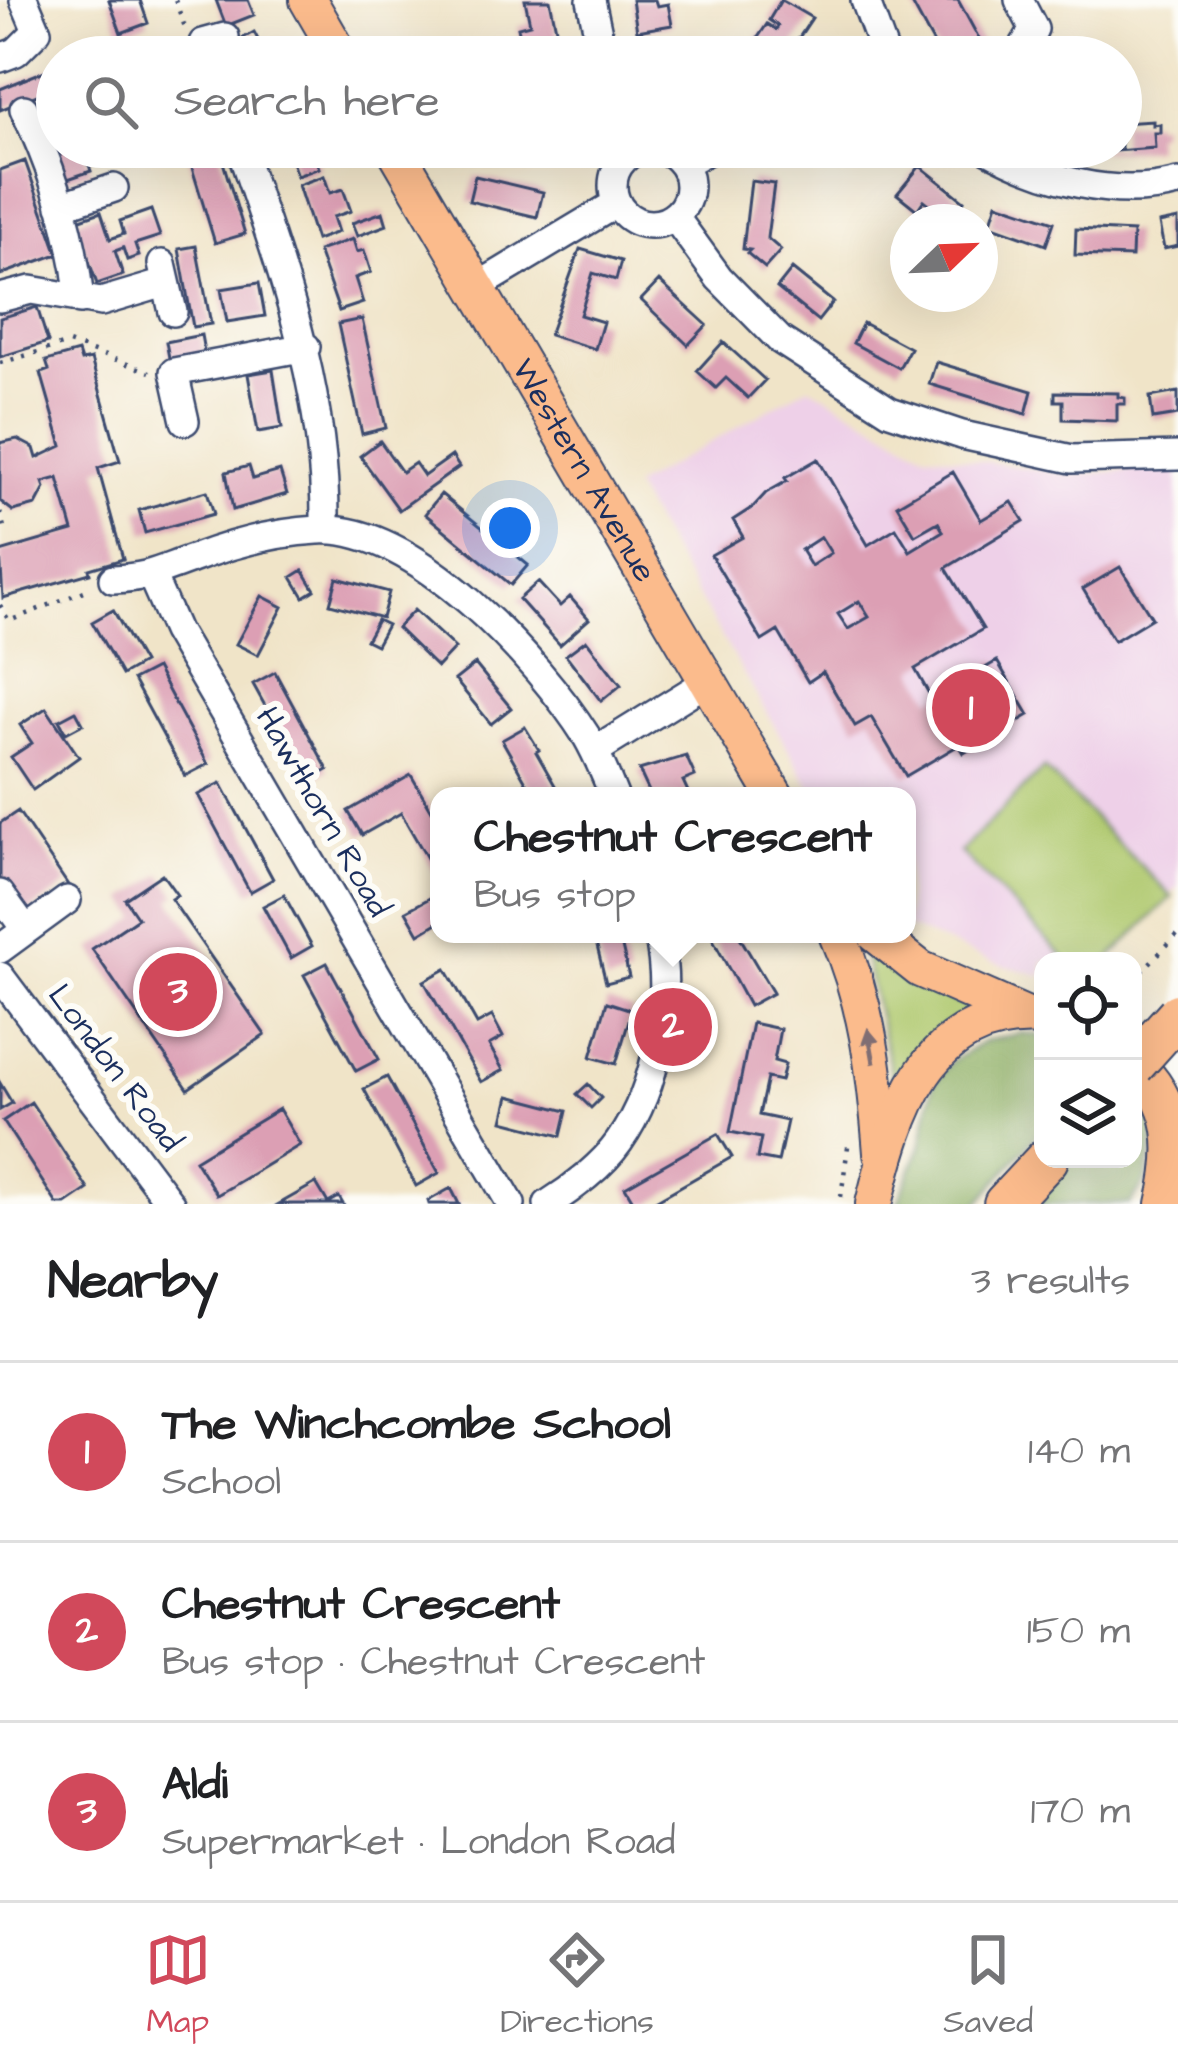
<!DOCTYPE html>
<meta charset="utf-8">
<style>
:root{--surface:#fff;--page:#f2f2f2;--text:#202124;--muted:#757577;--line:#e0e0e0;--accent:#d1495b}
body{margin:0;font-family:"Architects Daughter",sans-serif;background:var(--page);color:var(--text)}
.controls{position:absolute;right:36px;bottom:36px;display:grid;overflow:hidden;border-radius:24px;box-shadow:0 12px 48px #0002}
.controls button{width:108px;height:108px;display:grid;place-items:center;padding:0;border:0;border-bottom:3px solid var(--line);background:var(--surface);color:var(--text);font:60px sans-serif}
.compass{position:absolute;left:890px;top:204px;width:108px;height:108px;border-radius:50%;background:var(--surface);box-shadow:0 12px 48px #0002;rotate:67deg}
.you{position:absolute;left:510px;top:528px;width:42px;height:42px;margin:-30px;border:9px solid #fff;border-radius:50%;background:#1a73e8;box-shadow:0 0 0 18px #1a73e833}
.badge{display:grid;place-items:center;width:78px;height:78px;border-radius:50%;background:var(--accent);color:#fff;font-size:39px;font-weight:700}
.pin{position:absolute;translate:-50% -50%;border:6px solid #fff;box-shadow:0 3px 12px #0006}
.popup{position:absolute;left:430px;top:787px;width:486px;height:156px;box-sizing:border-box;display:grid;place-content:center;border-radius:24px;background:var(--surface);filter:drop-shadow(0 3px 9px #0005);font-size:39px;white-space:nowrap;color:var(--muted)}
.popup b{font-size:45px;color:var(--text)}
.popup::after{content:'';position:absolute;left:50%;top:100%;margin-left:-24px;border:24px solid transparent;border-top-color:var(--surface)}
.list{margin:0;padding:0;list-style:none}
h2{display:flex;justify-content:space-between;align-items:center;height:156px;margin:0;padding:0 48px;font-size:51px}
h2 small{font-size:39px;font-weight:400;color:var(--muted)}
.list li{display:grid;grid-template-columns:78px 1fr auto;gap:36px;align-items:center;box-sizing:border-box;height:180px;padding:0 48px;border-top:3px solid var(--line)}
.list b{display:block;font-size:45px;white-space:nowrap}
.list p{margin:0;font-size:39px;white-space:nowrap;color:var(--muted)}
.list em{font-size:39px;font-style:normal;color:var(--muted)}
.icon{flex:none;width:66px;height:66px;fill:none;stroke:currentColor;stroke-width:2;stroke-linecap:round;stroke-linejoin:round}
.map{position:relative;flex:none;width:1178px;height:1204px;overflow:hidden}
.search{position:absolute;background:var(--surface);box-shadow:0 12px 48px #0002;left:36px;right:36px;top:36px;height:132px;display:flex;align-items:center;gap:30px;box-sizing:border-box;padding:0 42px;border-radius:66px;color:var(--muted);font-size:45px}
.sheet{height:696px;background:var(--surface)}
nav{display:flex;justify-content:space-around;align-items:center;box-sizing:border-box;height:168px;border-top:3px solid var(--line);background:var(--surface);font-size:33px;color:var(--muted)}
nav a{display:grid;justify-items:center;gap:6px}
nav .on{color:var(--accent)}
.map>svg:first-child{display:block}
.built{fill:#eed0e8}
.green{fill:#b0c96f;stroke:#667c66;stroke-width:3}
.forest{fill:#8cad62;stroke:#546e60;stroke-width:3}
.building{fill:#dc9fb4;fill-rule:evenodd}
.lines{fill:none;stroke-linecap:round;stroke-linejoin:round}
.minor-casing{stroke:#3b4a6e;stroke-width:32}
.major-casing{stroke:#3b4a6e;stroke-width:40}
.highway-casing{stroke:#3b4a6e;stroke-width:46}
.path{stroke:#3b4a6e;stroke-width:4.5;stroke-dasharray:3 9;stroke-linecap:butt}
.minor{stroke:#fff;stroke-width:27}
.major{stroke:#fbbb8c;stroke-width:36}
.highway{stroke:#fbbb8c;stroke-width:42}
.highway-bridge-casing{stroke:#3b4a6e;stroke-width:46;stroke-linecap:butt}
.highway-bridge{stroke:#fbbb8c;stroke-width:42}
.oneway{fill:#806e73}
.labels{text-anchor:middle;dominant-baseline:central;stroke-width:12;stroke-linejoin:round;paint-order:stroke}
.street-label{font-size:33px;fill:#1b2f5e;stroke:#fdfcf7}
</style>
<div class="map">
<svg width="1178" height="1204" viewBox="0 0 1178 1204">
<rect width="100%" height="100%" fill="#fdfcf7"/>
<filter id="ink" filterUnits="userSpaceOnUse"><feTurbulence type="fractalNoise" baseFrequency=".00833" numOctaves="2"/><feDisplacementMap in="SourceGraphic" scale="24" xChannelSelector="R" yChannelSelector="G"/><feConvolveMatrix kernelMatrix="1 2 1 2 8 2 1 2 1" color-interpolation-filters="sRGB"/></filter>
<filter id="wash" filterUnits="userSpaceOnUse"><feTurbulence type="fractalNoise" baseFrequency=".004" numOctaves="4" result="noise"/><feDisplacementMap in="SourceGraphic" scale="48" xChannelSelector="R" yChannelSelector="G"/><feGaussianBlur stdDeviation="2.7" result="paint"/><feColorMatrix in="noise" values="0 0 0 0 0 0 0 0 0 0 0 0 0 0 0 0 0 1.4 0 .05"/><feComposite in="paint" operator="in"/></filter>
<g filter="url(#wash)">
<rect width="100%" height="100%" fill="#f0e4c8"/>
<path class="built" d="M809 386 924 452 1073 475 1178 466V887L1101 961H1043V976L992 962 907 927V796H816L633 487Z"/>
<path class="green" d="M1044 768 1172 897 1107 961H1068L960 852Z
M862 944 894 974 980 1012 912 1059 894 1085Z"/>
<path class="forest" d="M1022 1033 1043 1036V1127L978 1204H897L921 1146 933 1085 951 1062 985 1041Z
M1134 1093 1156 1130 1146 1181 1130 1204H1031L1073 1159H1133Z"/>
<g id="blocks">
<path class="building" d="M109 0H140L148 23 121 33Z
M216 0H248L254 15 226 26Z
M525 0H550L560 48 536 53 535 44 522 46 518 27 530 24Z
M632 0H655L657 6 668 4 672 25 637 31Z
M781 0 812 18 786 57H773L755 42 767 24 776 30 778 26 769 20Z
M910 0H958L983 46 962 57H941Z
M254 32 267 57H235L229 46Z
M57 66V87L0 110V89Z
M57 108V147H83L91 171 62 181 39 114Z
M1153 121V125L1160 124V133H1154L1155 148 1101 152V147H1121V123Z
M827 147H885L886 166 827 168Z
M312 148 319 168 297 176 290 156Z
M219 149 245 234 215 243 189 158Z
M25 161 58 254 0 275V170Z
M920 166 964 201 953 222H941L932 215 936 209 924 200 917 210 897 194Z
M324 176 330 193 343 189 351 211 333 217 338 232 316 240 298 185Z
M475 176 543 192 537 217 469 201Z
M751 181 774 184 767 238 781 250 765 268 747 253 750 250 743 249Z
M997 203 1054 222 1046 245 990 225Z
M151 210 160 236 135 244 139 256 127 260 123 248 115 251 123 275 97 284 75 221 101 212 110 239 124 234 120 221Z
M383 212 387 225 357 236 352 223Z
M1178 219V246L1164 249 1159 223Z
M1076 229 1133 232 1132 257 1075 255Z
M353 239 357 252 364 250 371 272 355 278 363 303 339 311 318 251Z
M196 246 211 324 193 327 179 249Z
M580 249 621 261 616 280 593 273 580 315 603 322 595 349 549 335Z
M792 269 833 302 818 321 777 288Z
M659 281 707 325 688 345 641 300Z
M259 283 265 316 227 322 221 289Z
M37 307 48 342 0 357V318Z
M362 319 386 428 362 434 338 324Z
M863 323 910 348 899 368 853 343Z
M201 335 205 357 170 363 166 342Z
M723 342 765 380 748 398 726 378 716 388 697 371Z
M78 352 81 361 91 359 120 461 98 468 123 559 89 569 90 573 3 598 0 552 73 531 58 478 43 482 45 488 36 505 13 511 0 501V443L17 439 34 448 37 458 62 446 41 373 49 370 46 361Z
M936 362 1032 391 1026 414 929 384Z
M273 370 282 428 258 432 248 374Z
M1055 392 1118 393V397L1125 398V404H1117V421L1063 419V401H1055Z
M1178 392V415L1153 419 1150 397Z
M380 441 402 472 415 463 424 476 452 456 459 467 399 510 360 456Z
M818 459 868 545 896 528 910 551 943 531 938 522 915 535 897 505 953 472 981 520 1012 502 1024 521 946 568 983 629 915 669 932 699 997 661 1029 715 964 753 959 745 906 776 871 717 855 726 823 672 808 682 778 631 762 641 711 555 743 537 733 520 753 507 766 493 787 481 785 478ZM821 537 831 553 811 566 801 550ZM859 601 869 617 848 629 838 614Z
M249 466 253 479 280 471 287 494 233 510 226 472Z
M207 491 214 514 145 533 139 510Z
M441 494 528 565 511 585 425 514Z
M1120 567 1152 618 1114 641 1083 589Z
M303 570 315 590 304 597 292 577Z
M337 578 389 592 382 618 330 604Z
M538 582 560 606 570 597 589 619 560 645 519 599Z
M262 596 283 607 258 655 236 644Z
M113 610 143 663 122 675 92 622Z
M414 610 455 648 437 667 397 628Z
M377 620 387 625 376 645 366 640Z
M586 640 621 685 601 701 566 655Z
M475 664 511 708 491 724 455 680Z
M156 668 208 764 185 776 133 680Z
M275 672 328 770 307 782 253 684Z
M46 708 79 757 33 790 11 757 32 743 20 725Z
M76 711 83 724 66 733 59 720Z
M525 727 539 750 536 752 561 796H534L502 740Z
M686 756 695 776 683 781 690 796H651L639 770Z
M411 775 439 823V879L401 813 362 835 348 811Z
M221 783 273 879 250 892 198 795Z
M18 811 68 885 19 918 0 889V823Z
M162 874 177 895 171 899 265 1035 188 1089 92 949 138 918 125 899Z
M439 893V922L419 934 406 911Z
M284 895 312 946 291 958 263 906Z
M594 934H619L629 977 606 983Z
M710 934H738L773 993 749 1006Z
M327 963 379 1059 356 1071 304 975Z
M446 969 477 1024 492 1016 503 1037 489 1045 503 1070 481 1082 424 981Z
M607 1002 632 1010 616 1064 591 1057Z
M752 1023 780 1029 774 1061 785 1064 781 1081 767 1078 759 1115 787 1121 778 1162 757 1158 761 1138 730 1132Z
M387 1077 439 1173 416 1186 364 1089Z
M0 1083 12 1103 0 1110Z
M588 1084 601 1098 591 1108 577 1094Z
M509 1096 567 1111 561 1136 503 1121Z
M31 1102 88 1189 66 1204H57L3 1121Z
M279 1109 300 1145 217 1195 195 1160Z
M718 1134 732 1157 650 1204H635L625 1187Z
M316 1183 328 1203 339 1197 343 1204H279Z
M451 1188 459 1204H429L428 1201Z"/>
</g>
</g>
<g filter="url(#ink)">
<use href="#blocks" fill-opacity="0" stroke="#3b4a6e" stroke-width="3"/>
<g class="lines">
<defs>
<path id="minor" d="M591 0 603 57
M865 0 886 57
M208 57 203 43 225 37
M1017 57 1034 29 1019 0
M0 58 16 52 37 31 24 0
M24 109C53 169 73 234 80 300
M240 147C283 275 327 392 325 529
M984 147C1041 179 1114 200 1178 183
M613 186a38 38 0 1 1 76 0a38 38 0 1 1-76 0Z
M682 164 714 147
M61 206 114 188
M674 216 719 278 780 340 890 411 962 435 1072 459 1178 456
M162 264 173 312
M475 288 617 203
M0 298 31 290 101 302 165 283
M185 421 174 372 306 347
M152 577 176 631 511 1204
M113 579C151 577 157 571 192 559 231 544 277 532 318 530 415 524 539 661 587 737 598 756 606 776 614 796
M595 751 708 681
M0 894 26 930
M0 949 67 900
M0 976 171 1204
M548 1204C572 1189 603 1165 619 1142 658 1086 673 1000 658 934"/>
<g id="major">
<path d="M308 0 341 57"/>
<path id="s1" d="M394 147 775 796"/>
<path d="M837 934C868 1005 876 1076 882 1153"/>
<path d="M876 934 920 969 1025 1015"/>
<path d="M1133 1062C1178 1102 1178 1150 1165 1204"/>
<path d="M874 1204C896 1113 926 1008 1043 1017"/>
</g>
<path id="highway" d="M1005 1204 1047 1159"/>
</defs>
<use href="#minor" class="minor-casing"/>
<use href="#major" class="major-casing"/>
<use href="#highway" class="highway-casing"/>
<path class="path" d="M175 0 186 30
M0 363 69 343 150 372
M0 512 5 531 0 532
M0 605 9 621 92 588
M1133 980 1178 934
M841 1197 849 1139"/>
<use href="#minor" class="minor"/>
<use href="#major" class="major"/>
<use href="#highway" class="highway"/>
<defs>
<path id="highway-bridge" d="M1133 1065 1178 1015"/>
</defs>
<use href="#highway-bridge" class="highway-bridge-casing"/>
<use href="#highway-bridge" class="highway-bridge"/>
</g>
<defs><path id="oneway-solid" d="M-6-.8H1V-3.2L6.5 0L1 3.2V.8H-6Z" transform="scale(3)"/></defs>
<use class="oneway" href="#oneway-solid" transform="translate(871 1046) rotate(-100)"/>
</g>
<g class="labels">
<g class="street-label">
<text stroke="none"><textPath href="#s1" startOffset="375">Western Avenue</textPath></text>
<text transform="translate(323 812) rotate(60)">Hawthorn Road</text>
<text transform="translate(115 1068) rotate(53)">London Road</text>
</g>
</g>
</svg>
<div class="controls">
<button><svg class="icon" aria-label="locate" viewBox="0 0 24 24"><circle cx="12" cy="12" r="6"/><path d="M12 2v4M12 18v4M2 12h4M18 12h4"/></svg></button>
<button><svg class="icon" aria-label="layers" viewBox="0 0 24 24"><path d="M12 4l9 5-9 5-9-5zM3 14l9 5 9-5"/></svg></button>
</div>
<svg class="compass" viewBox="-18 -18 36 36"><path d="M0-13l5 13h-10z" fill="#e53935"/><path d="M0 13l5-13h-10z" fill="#757577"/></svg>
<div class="you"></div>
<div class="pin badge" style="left:971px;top:708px">1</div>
<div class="pin badge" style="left:673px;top:1027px">2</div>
<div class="popup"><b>Chestnut Crescent</b>Bus stop</div>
<div class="pin badge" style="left:178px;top:992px">3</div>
<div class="search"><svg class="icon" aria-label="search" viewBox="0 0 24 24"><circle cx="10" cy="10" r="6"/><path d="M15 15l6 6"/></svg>Search here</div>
</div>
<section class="sheet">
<h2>Nearby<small>3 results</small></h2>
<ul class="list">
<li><span class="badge">1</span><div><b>The Winchcombe School</b><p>School</p></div><em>140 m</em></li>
<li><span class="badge">2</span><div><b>Chestnut Crescent</b><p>Bus stop · Chestnut Crescent</p></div><em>150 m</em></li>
<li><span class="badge">3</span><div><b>Aldi</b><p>Supermarket · London Road</p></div><em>170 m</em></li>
</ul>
</section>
<nav>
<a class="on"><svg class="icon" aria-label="map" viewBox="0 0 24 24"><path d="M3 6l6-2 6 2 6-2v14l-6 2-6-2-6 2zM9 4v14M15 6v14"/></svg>Map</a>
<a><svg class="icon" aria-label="directions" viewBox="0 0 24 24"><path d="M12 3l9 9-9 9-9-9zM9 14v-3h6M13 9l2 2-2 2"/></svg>Directions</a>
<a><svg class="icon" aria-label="saved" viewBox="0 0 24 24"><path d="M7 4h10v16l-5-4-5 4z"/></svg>Saved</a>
</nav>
